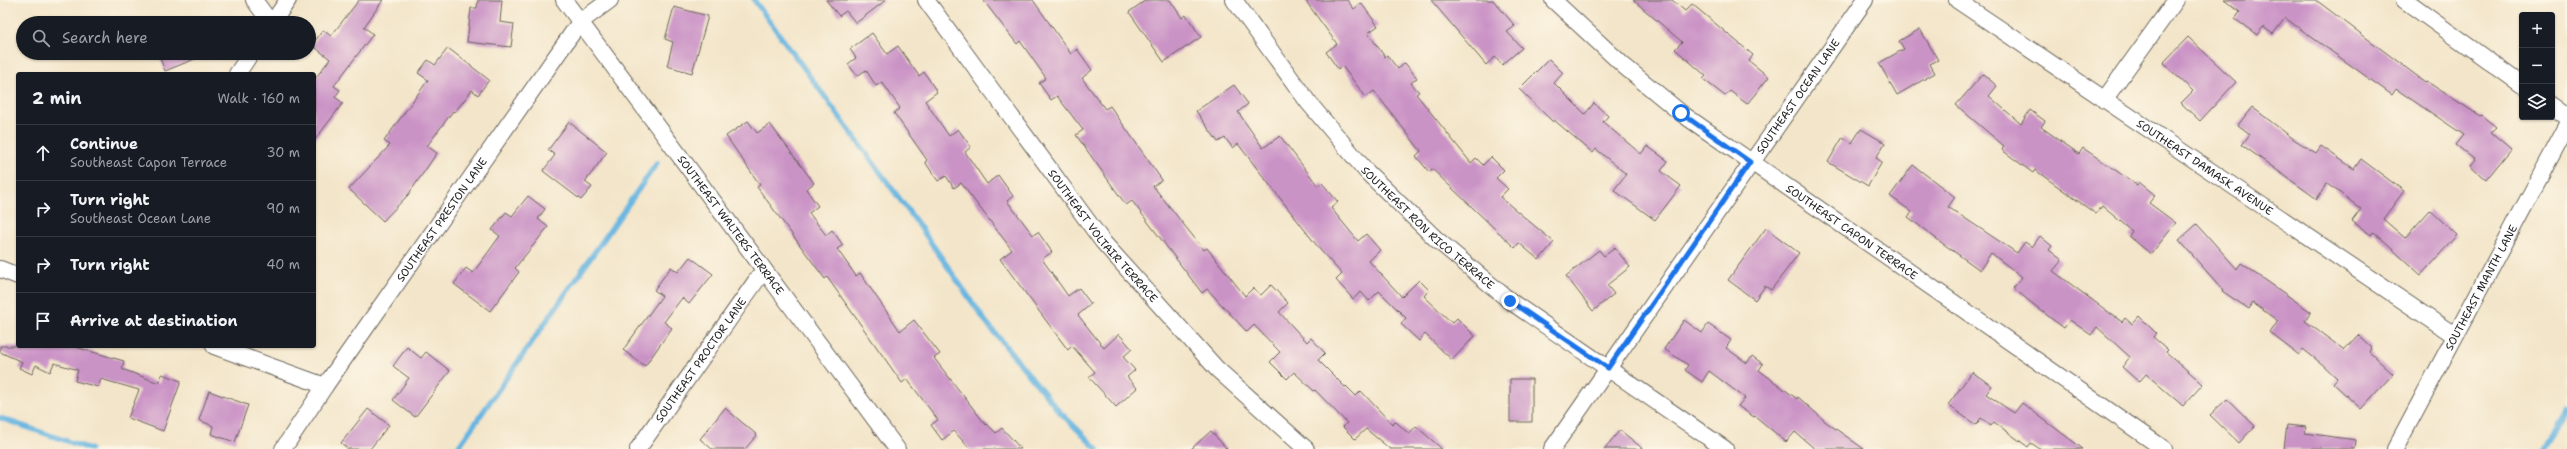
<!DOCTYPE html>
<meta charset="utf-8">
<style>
:root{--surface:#171b24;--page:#242831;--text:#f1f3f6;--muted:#9ea1a6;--line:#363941}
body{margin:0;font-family:"Shantell Sans",sans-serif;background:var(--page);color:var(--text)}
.controls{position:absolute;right:12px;top:12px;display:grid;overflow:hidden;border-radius:4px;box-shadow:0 1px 3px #0004}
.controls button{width:36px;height:36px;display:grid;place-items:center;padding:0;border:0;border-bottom:1px solid var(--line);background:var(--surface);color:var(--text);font:20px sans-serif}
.stop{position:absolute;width:12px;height:12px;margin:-9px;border:3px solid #1a73e8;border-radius:50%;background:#fff}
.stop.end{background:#1a73e8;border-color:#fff;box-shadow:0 1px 4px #0008}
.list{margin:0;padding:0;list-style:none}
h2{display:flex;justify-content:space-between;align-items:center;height:52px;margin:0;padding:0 16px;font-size:17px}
h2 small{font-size:13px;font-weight:400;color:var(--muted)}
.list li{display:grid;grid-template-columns:26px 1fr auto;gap:12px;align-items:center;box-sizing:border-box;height:56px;padding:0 16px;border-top:1px solid var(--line)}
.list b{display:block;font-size:15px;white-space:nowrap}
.list p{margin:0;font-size:13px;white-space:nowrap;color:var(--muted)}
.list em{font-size:13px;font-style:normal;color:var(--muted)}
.icon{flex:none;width:22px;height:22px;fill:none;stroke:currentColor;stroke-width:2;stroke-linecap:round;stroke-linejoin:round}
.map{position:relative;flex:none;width:2567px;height:449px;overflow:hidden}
.search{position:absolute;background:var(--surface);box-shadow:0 1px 3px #0004;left:16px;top:16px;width:300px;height:44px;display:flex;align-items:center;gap:10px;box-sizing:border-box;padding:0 14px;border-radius:22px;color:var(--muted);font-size:15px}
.panel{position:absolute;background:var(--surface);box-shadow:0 1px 3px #0004;left:16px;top:72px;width:300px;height:276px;border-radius:4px}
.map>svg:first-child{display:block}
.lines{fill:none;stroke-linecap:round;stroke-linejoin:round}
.stream{stroke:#66b5e0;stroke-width:5.5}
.building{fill:#ca93c6}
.minor-casing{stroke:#676259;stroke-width:18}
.minor{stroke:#fff;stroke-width:16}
.route{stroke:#1a73e8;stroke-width:5}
.labels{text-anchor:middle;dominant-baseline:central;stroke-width:3.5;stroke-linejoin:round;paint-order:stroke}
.street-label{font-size:11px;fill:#1c1c1c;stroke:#fcf5e5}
</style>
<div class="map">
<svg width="2567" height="449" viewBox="0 0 2567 449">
<rect width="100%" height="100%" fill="#fcf5e5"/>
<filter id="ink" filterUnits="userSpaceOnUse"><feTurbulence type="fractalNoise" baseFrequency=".025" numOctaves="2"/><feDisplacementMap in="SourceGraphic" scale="8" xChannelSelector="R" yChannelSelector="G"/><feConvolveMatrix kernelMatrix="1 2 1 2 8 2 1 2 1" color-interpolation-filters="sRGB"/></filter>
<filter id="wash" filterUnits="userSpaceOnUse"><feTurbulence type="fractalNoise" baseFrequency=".012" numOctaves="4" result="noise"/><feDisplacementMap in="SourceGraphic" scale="16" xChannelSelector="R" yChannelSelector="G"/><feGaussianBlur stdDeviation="0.9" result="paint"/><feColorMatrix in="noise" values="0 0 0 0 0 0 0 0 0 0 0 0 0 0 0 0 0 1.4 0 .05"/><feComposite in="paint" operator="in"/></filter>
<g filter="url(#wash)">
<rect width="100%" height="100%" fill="#f3e5c9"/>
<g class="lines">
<path class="stream" d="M754 0 918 224 986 322 1058 410 1097 449
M0 418 90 449
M457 449 657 163
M2545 449 2567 408"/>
</g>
<g id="blocks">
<path class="building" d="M359 0H383L364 27 373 34 334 86 340 90 335 97 343 103 314 141V80L330 59 312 45 323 30 331 36Z
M478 0H502L500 22 514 24 511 47 467 42 471 8H477Z
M826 0H886L856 23 846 11 839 16Z
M983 0H1033L1071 54 1077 49 1092 70 1082 78 1105 109 1110 106 1162 180 1153 186 1204 250 1207 248 1245 296 1253 288 1261 295 1271 285 1288 303 1279 312 1307 342 1311 338 1325 353 1318 360 1345 387 1346 386 1356 396 1361 391 1392 424 1395 421 1409 434 1416 426 1442 449H1390L1366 429 1355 439 1343 427 1347 423 1315 390 1314 391 1294 372 1287 379 1270 362 1280 352 1254 325 1247 332 1207 289 1202 293 1132 201 1126 205 1076 135 1083 130 1057 96 1051 100 1039 83 1046 78 1020 41 1017 44Z
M1146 0H1170L1182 18 1186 15 1201 37 1164 62 1129 12Z
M1305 0H1347L1354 9 1361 3 1378 26 1368 33 1385 57 1387 55 1398 69 1405 63 1417 78 1411 83 1419 92 1416 94 1471 163 1476 158 1483 165 1491 157 1504 170 1496 178 1508 189 1500 197 1554 242 1539 260 1519 243 1515 248 1432 169 1429 172 1416 156 1421 151 1374 91 1366 97 1342 66 1338 69 1326 52 1337 44Z
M1431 0H1493L1515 26 1507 32 1522 48 1502 65 1495 57 1486 65Z
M1633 0H1672L1685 11 1692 4 1753 55 1749 61 1769 77 1747 104 1730 91 1725 96 1703 79 1706 76 1675 49 1682 42Z
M2224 0H2316L2425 82 2426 81 2480 116 2481 115 2496 127 2491 132 2511 149 2486 180 2470 166 2475 160 2456 145 2464 135 2396 89 2392 95 2285 18 2273 34 2263 27 2257 35 2235 19 2240 12Z
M674 7 708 16 692 73 667 66 673 42 665 39Z
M1920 29 1938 60 1930 64 1935 73 1897 95 1879 63 1904 49 1899 41Z
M872 33 887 54 898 46 919 76 924 72 937 92 925 101 949 136 958 129 971 147 965 152 987 184 998 175 1013 196 1007 201 1033 235 1038 232 1052 252 1042 259 1068 296 1079 288 1091 304 1078 315 1104 348 1119 334 1132 349 1123 357 1135 370 1127 377 1137 388 1116 407 1089 377 1095 372 1072 346 1068 350 1000 259 1012 250 961 183 954 188 946 176 938 181 925 162 927 160 894 113 900 108 882 82 876 86 866 70 857 76 848 64 856 58 850 49Z
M2188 37 2236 82 2200 121 2181 103 2193 91 2163 63Z
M448 48 489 80 478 95 472 90 455 112 453 111 427 146 437 153 408 195 383 221 349 189 390 145 384 141 428 80 418 73 428 60 435 65Z
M158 53H207V54L165 71Z
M1549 59 1563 73 1554 83 1585 114 1594 103 1608 116 1603 122 1641 154 1647 146 1668 161 1661 171 1681 186 1655 220 1614 190 1626 174 1596 149 1593 153 1554 120 1553 122 1519 89Z
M1983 74 1997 86 1989 96 2021 124 2030 110 2045 121 2041 127 2079 154 2083 148 2137 185 2139 182 2155 195 2149 203 2176 223 2151 254 2129 236 2132 231 2102 206 2096 214 2035 170 2033 173 2002 150 2004 146 1956 105Z
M1234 85 1248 104 1238 112 1263 148 1280 136 1318 186 1322 183 1338 202 1331 208 1358 241 1366 234 1380 250 1369 261 1402 297 1419 280 1429 290 1424 296 1452 323 1457 318 1475 336 1452 360 1425 334 1419 341 1401 324 1406 318 1379 291 1369 301 1361 292 1353 299 1336 280 1342 274 1321 251 1238 144 1233 148 1225 138 1218 142 1196 111Z
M2252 107 2295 140 2316 153 2321 146 2354 169 2361 159 2404 191 2383 219 2405 238 2430 210 2457 235 2421 275 2373 232 2371 235 2352 221 2361 209 2327 183 2317 199 2242 145 2250 134 2238 125Z
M748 121 757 133 770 124 814 183 806 189 818 206 809 213 826 235 832 230 843 245 837 249 856 276 860 273 900 331 914 320 940 354 934 358 986 425 987 424 996 433 1002 428 1021 449H970L954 431 942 440 931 425 938 420 907 379 902 383 827 277 825 279 757 187 760 185 726 136Z
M569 122 607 152 585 182 592 187 581 200 543 171 555 155 548 150Z
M1861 129 1885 143 1876 158 1882 162 1868 186 1828 162 1843 137 1852 143Z
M1913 165 1955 197 1948 207 2017 253 2025 242 2032 247 2040 236 2052 246 2049 250 2062 260 2053 271 2122 322 2125 318 2132 324 2139 316 2156 333 2153 337 2168 350 2166 352 2203 384 2183 406 2146 374 2139 382 2122 367 2130 357 2097 327 2091 335 2070 320 2064 328 2048 316 2013 288 2022 277 1991 253 1980 270 1942 243 1908 217 1912 212 1890 196Z
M528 196 545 209 538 219 548 227 515 268 519 272 490 311 454 284 466 268 473 273 500 236 492 230 506 212 512 216Z
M2197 224 2237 269 2241 263 2311 312 2305 321 2344 350 2358 335 2372 348 2369 352 2393 374 2361 409 2333 383 2337 378 2322 364 2303 349 2299 355 2270 333 2278 321 2253 303 2249 309 2222 291 2223 290 2179 240Z
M1766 228 1799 253 1771 290 1765 286 1755 300 1728 280Z
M1615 248 1630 267 1607 285 1614 294 1593 311 1566 276 1599 250 1604 256Z
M690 257 713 274 689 304 682 298 664 322 672 328 645 366 623 350 662 296 654 290 671 267 678 272Z
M1684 320 1702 333 1708 324 1731 340 1726 348 1747 363 1752 356 1763 364 1759 370 1797 399 1798 397 1826 422 1864 449H1815L1795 432 1786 442 1755 416 1754 417 1738 406 1745 398 1709 371 1702 382 1685 370 1688 365 1664 349Z
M0 346H72L124 361 122 369 159 383 162 374 181 381 163 431 128 418 139 390 101 379 98 387 75 381 78 370 54 363 50 372 36 365 32 374 19 368 22 362 0 352Z
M407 347 421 358 426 352 450 371 415 417 393 400 409 378 393 366Z
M1972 372 1992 386 1986 394 2014 413 2022 403 2083 449H2040L2031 443 2028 447 1994 422 1991 426 1981 418 1976 425 1948 405Z
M1510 379H1532V422H1510Z
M209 391 248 405 235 442 211 434 213 426 199 420Z
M2227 399 2255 426 2239 443 2210 415Z
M725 408 757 435 745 449H712L700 439Z
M368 409 389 425 370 449H348L341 443Z
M2287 425 2306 427 2305 433 2356 440 2355 449H2284Z
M1620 430 1643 449H1604Z
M1211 431 1227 449H1191Z"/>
</g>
</g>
<g filter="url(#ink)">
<use href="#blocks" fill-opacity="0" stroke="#676259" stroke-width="1"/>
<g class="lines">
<defs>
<g id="minor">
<path d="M254 0 271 23"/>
<path id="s1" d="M564 0 897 449"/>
<path id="s2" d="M926 0 1103 242 1217 369 1306 449"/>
<path id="s3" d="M1234 0 1308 102 1367 172 1436 239 1510 301 1725 449"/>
<path id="s4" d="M1553 0 1624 66 1681 113 2164 449"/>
<path id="s5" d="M1957 0 2454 335"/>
<path d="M2404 0 2522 85"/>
<path d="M272 23 288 0"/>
<path d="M237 74 251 53"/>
<path d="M2104 100 2176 0"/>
<path d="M2552 106 2567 117"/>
<path d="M0 269 18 276"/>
<path d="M214 346 325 386"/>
<path id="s6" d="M283 449 325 386 580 22 610 0"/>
<path id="s7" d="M638 449 763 271"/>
<path id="s8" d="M1552 449 1865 0"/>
<path id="s9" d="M2395 449 2567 126"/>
</g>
</defs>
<use href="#minor" class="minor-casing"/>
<use href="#minor" class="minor"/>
</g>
</g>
<g class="lines" filter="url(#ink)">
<path class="route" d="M1510 301 1608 368 1750 162 1681 113"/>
</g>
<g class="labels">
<g class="street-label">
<text stroke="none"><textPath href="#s8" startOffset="430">SOUTHEAST OCEAN LANE</textPath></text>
<text stroke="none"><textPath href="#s5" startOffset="299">SOUTHEAST DAMASK AVENUE</textPath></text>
<text stroke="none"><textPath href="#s6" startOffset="279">SOUTHEAST PRESTON LANE</textPath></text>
<text stroke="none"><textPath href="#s1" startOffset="280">SOUTHEAST WALTERS TERRACE</textPath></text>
<text stroke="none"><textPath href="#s3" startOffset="300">SOUTHEAST RON RICO TERRACE</textPath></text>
<text stroke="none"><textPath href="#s4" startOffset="379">SOUTHEAST CAPON TERRACE</textPath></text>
<text stroke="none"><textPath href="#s2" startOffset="295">SOUTHEAST VOLTAIR TERRACE</textPath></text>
<text stroke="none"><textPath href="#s9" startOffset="183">SOUTHEAST MANTH LANE</textPath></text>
<text stroke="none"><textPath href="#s7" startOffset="109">SOUTHEAST PROCTOR LANE</textPath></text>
</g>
</g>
</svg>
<div class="controls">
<button>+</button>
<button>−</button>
<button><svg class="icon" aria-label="layers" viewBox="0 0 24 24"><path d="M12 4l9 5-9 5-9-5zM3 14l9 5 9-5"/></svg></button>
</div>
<div class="stop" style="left:1681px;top:113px"></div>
<div class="stop end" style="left:1510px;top:301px"></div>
<div class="search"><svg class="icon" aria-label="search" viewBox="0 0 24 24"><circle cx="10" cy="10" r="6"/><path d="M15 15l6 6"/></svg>Search here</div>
<section class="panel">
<h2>2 min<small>Walk · 160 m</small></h2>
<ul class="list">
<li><svg class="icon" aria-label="ahead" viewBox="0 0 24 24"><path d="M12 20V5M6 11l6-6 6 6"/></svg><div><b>Continue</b><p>Southeast Capon Terrace</p></div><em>30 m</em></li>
<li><svg class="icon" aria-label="right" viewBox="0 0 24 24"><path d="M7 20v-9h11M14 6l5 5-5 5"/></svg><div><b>Turn right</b><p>Southeast Ocean Lane</p></div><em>90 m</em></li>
<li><svg class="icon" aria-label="right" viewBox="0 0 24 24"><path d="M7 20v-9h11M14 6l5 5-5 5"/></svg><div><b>Turn right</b></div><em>40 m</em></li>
<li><svg class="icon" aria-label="arrive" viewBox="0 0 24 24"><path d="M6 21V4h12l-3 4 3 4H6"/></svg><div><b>Arrive at destination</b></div></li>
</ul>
</section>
</div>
